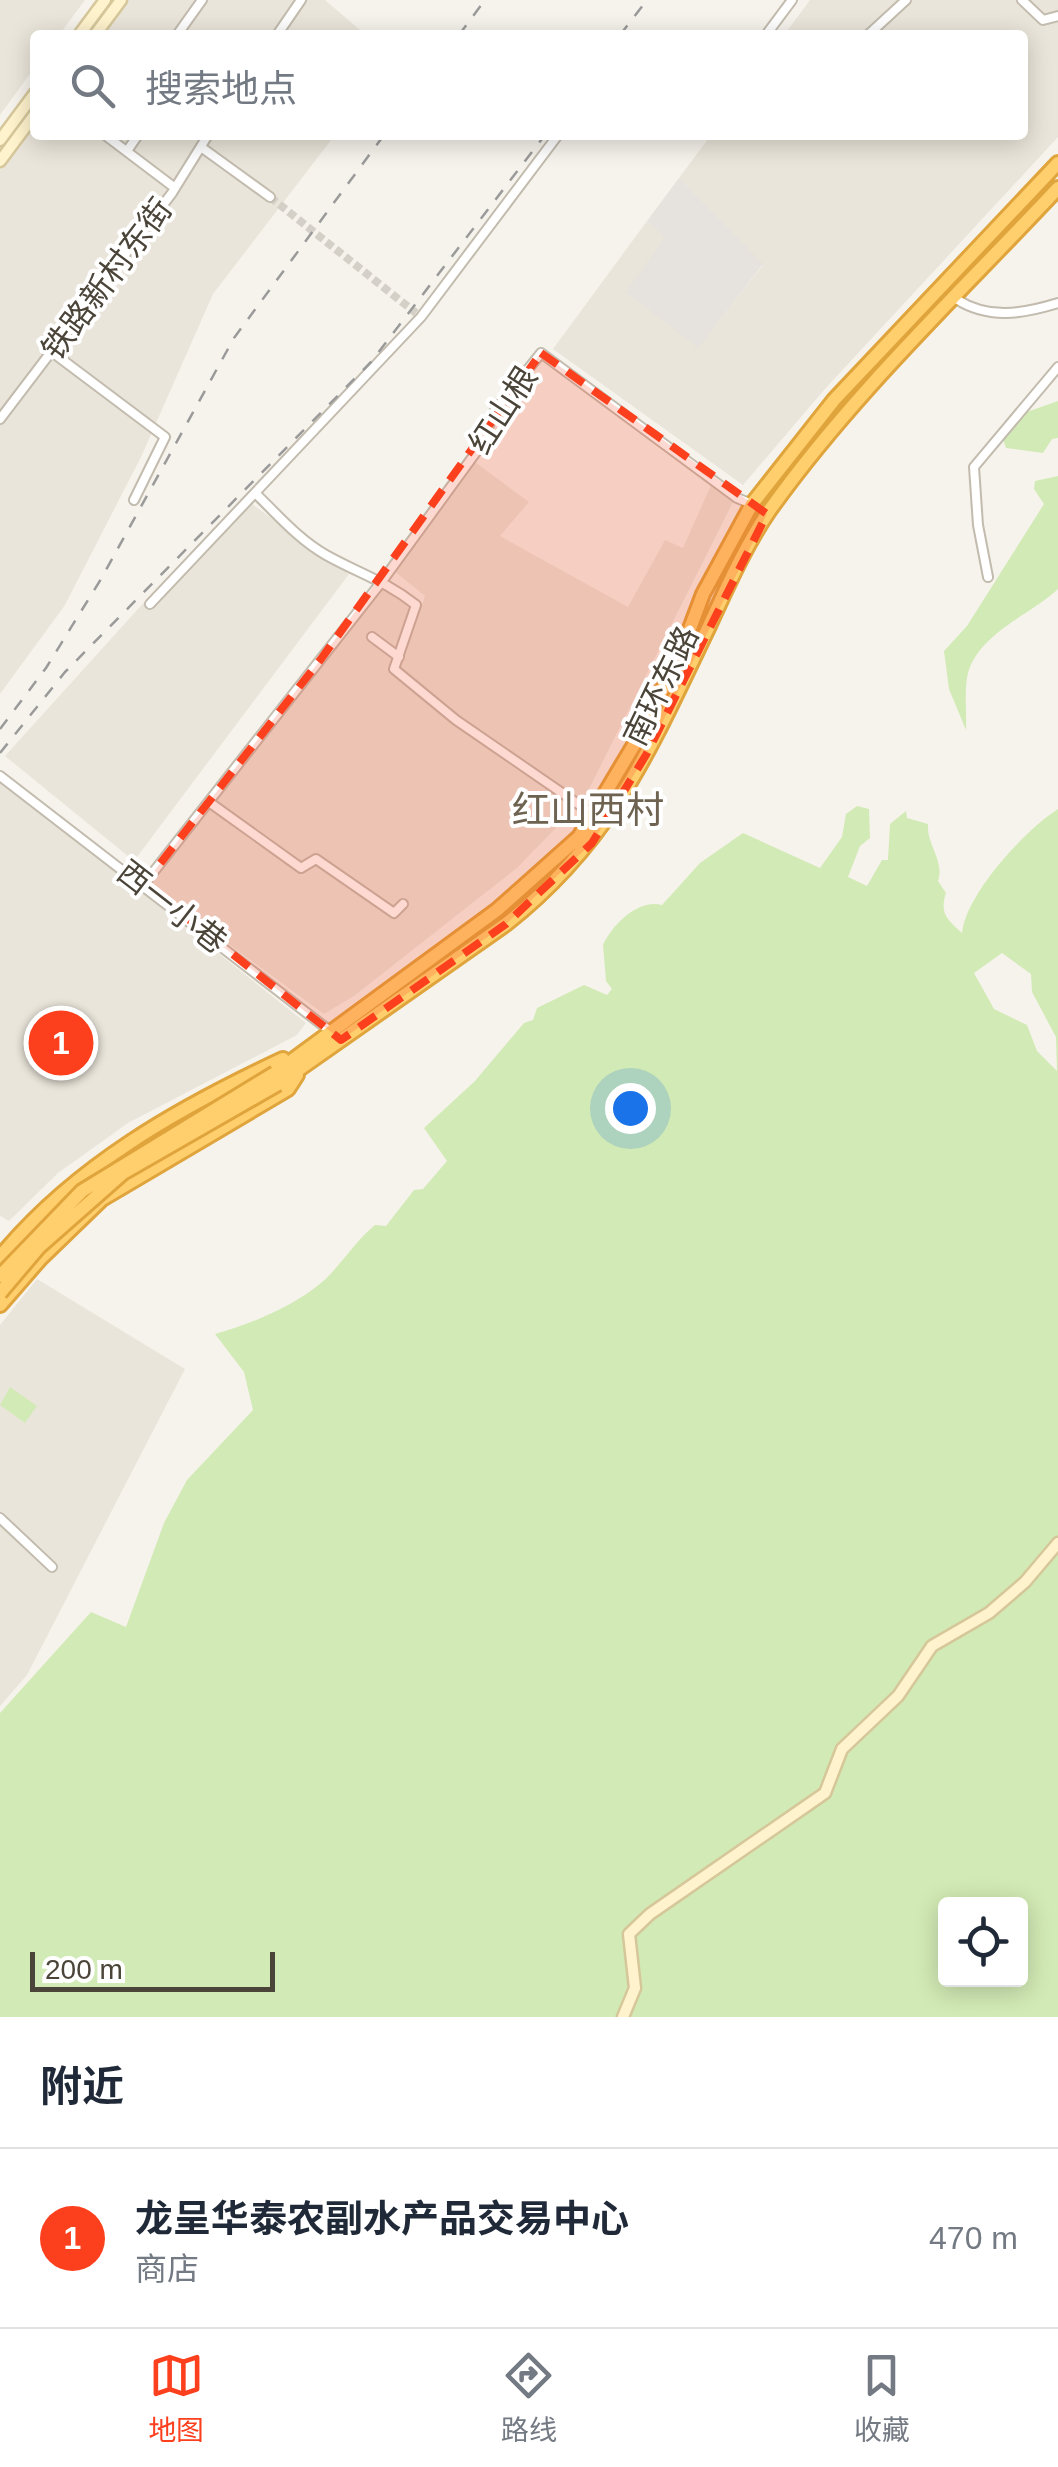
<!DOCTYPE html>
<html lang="zh">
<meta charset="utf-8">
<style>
:root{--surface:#fff;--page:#f2f2f3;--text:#1f2937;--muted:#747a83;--line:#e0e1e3;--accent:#fc3f1d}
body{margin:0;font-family:Arial,"Noto Sans SC",sans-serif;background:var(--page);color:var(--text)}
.controls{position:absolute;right:30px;bottom:30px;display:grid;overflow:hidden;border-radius:10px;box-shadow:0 5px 25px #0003}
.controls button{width:90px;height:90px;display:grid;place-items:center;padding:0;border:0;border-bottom:2px solid var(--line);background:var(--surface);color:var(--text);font:50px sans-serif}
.scale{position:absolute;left:30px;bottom:25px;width:245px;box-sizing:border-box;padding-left:10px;border:5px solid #4b4439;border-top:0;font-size:28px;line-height:35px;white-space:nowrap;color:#4b4439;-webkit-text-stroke:8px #fff;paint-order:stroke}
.you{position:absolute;left:630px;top:1108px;width:35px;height:35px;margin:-25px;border:8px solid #fff;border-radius:50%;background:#1a73e8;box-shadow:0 0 0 15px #1a73e833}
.badge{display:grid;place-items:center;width:65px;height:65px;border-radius:50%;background:var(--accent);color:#fff;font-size:32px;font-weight:700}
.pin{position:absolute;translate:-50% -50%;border:5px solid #fff;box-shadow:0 2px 10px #0006}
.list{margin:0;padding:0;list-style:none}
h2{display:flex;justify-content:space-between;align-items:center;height:130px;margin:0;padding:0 40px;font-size:42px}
h2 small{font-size:32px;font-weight:400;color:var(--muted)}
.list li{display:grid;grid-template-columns:65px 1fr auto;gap:30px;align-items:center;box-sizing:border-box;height:180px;padding:0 40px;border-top:2px solid var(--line)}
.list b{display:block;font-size:38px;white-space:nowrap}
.list p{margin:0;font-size:32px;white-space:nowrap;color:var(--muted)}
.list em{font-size:32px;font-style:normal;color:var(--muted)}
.icon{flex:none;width:55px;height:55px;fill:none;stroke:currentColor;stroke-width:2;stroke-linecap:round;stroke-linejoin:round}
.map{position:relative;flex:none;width:1058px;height:2017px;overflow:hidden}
.search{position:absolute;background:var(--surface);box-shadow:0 5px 25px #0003;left:30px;right:30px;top:30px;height:110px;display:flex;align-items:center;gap:25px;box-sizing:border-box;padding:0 35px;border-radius:10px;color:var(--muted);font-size:38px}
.sheet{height:310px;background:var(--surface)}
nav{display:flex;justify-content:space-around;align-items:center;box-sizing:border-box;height:140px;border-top:2px solid var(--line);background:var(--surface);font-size:28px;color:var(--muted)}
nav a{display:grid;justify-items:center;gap:5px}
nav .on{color:var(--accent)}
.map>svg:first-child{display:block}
.residential{fill:#eae5da}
.industrial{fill:#e6e2dd}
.green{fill:#d2eab5;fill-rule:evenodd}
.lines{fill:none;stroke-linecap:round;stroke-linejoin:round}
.street-tunnel{stroke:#d4d0c8;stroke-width:8;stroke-dasharray:8 4;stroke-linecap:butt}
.street-casing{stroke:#c2bbae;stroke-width:12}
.secondary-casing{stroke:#d6c79b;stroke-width:15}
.highway-casing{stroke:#e0a43c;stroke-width:18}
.street{stroke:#fff;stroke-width:8}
.secondary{stroke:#fff3cd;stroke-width:10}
.highway{stroke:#ffcf6e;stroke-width:12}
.rail{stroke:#9a9a9a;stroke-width:2.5;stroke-dasharray:12 12;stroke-linecap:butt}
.highway-bridge-casing{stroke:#e0a43c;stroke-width:18;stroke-linecap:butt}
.highway-bridge{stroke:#ffcf6e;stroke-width:12}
.marked{fill:#fc3f1d;fill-opacity:0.2;stroke:#fc3f1d;stroke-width:8;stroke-dasharray:20 12;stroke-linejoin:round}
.labels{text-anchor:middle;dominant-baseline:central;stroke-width:8;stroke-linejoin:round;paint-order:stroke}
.street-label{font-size:32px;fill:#4b4439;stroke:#fff}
.quarter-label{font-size:38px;fill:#6e6250;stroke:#fff}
</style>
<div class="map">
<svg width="1058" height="2017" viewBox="0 0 1058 2017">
<rect width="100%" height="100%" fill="#f6f3ec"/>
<path class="residential" d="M0 0H85L59 35H35V67L0 115Z
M126 0H325L366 35H99Z
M810 0H1058V137L824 390 743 485 553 349 647 221 666 237 698 347 763 265 679 178 711 135H1023V35H784Z
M35 118V135H335L213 294 141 457 65 605 0 694V164Z
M475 462 529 502 500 536 628 607 665 540 683 548 711 485 733 502 584 799 517 868 354 996 324 1014 148 885 384 576 421 607 425 596 394 571Z
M245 499 349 574 134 861 5 756 147 599Z
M0 780 306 1023 297 1035 128 1123 58 1173 9 1221 0 1216Z
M37 1279 185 1369 27 1675 0 1706V1325Z"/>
<path class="industrial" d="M679 178 763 264 698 348 626 292 665 237 647 221Z"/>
<path class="green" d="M1058 401V438L1052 439 1043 453 1006 448 1002 437 1024 413Z
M1058 476V589C1031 614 985 631 970 667 963 683 967 712 966 730L949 689 944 651 967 626 1044 504 1034 489 1035 481Z
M857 806 869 809 870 838 860 846 848 877 867 886 882 860H888L890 824 906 811 907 818 928 824C926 844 945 861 938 881L946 893C939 914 948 920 962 933 966 894 1024 831 1058 809V2017H0V1713L91 1612 126 1627 164 1523 187 1480 253 1410 244 1372 215 1334C251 1324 292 1307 321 1283 341 1266 354 1242 375 1225L386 1226 414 1190 423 1189 447 1161 424 1128 475 1081 524 1023 533 1020 537 1008 584 985 607 995 612 989 606 981 603 945C613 924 638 899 662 905L700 863 743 833 820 868 842 837 846 814ZM1002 953 1031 974 1032 992 1056 1037 1057 1071 1037 1051 1027 1025 994 1009 974 973ZM946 1904H1020V1980H946Z
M10 1387 37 1406 25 1423 0 1405Z"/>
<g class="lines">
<path class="street-tunnel" d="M270 197 416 313"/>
<defs>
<path id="street" d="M1022 0 1043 20 1058 16
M177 35 202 0
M277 35 301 0
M766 35 792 0
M868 35 906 0
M105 135 175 188
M201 147 270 197
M127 151 138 135
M956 299C989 320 1022 314 1058 303
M52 352 165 437 134 500
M0 419 172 193 208 135
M255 493C278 515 298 539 326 555 360 574 384 580 416 605L394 669 456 720 594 815
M988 577 978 525 974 467 1058 367
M150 604 421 317 558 135
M372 637 399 657
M0 776 334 1034
M209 802 301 868 316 859 394 913 403 904
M144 884 383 580 482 444 494 412 541 353 737 498 752 504
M0 1518 52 1567"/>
<path id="secondary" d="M79 35 105 0
M95 35 121 0
M0 140 35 93
M0 161 35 114
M623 2017 635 1988 629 1934 650 1914 825 1793 842 1749 898 1696 932 1646 989 1613 1025 1582 1058 1543"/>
<path id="highway" d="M275 1073 497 910 579 837 637 740 682 650 703 594 752 504 834 400 1058 163
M278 1084 506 924C614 839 651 746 709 626 727 587 745 546 769 511 852 394 960 293 1058 188
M0 1257C75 1166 178 1108 283 1059
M0 1305 40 1259 102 1199 288 1089 297 1075"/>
</defs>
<use href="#street" class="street-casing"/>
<use href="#secondary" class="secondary-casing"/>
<use href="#highway" class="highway-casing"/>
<use href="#street" class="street"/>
<use href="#secondary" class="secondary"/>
<use href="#highway" class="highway"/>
<path class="rail" d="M459 35 485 0
M620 35 647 0
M0 729 46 668 101 579 234 338 384 135
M0 753 65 672 371 362 545 135"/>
<defs>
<path id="highway-bridge" d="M0 1276 82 1191 275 1073
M0 1293 39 1247 123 1173 278 1084"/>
</defs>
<use href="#highway-bridge" class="highway-bridge-casing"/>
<use href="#highway-bridge" class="highway-bridge"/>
</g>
<path class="marked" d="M541 353 767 514 646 755 592 843 506 924 341 1040 144 884 321 659Z"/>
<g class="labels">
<g class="street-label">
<text transform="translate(107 279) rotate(-53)">铁路新村东街</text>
<text transform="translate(503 410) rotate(-57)">红山根</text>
<text transform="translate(661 686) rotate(-64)">南环东路</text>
<text transform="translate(172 907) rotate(38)">西一小巷</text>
</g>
<g class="quarter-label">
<text x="588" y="810">红山西村</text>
</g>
</g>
</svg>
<div class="controls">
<button><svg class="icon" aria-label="locate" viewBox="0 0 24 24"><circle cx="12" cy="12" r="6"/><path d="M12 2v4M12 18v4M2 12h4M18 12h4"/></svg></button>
</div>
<div class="scale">200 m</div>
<div class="you"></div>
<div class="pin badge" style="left:61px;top:1043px">1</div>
<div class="search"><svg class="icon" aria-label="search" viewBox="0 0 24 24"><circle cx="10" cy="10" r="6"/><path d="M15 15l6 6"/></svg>搜索地点</div>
</div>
<section class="sheet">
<h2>附近<small></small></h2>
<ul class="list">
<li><span class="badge">1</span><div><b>龙呈华泰农副水产品交易中心</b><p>商店</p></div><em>470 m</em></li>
</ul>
</section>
<nav>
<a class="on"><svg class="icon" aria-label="map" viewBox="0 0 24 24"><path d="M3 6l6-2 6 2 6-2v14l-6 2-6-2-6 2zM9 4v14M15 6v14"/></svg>地图</a>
<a><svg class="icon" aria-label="directions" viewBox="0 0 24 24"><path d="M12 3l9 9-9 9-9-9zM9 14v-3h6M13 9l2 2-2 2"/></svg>路线</a>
<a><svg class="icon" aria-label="saved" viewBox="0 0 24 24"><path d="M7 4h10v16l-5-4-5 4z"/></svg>收藏</a>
</nav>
